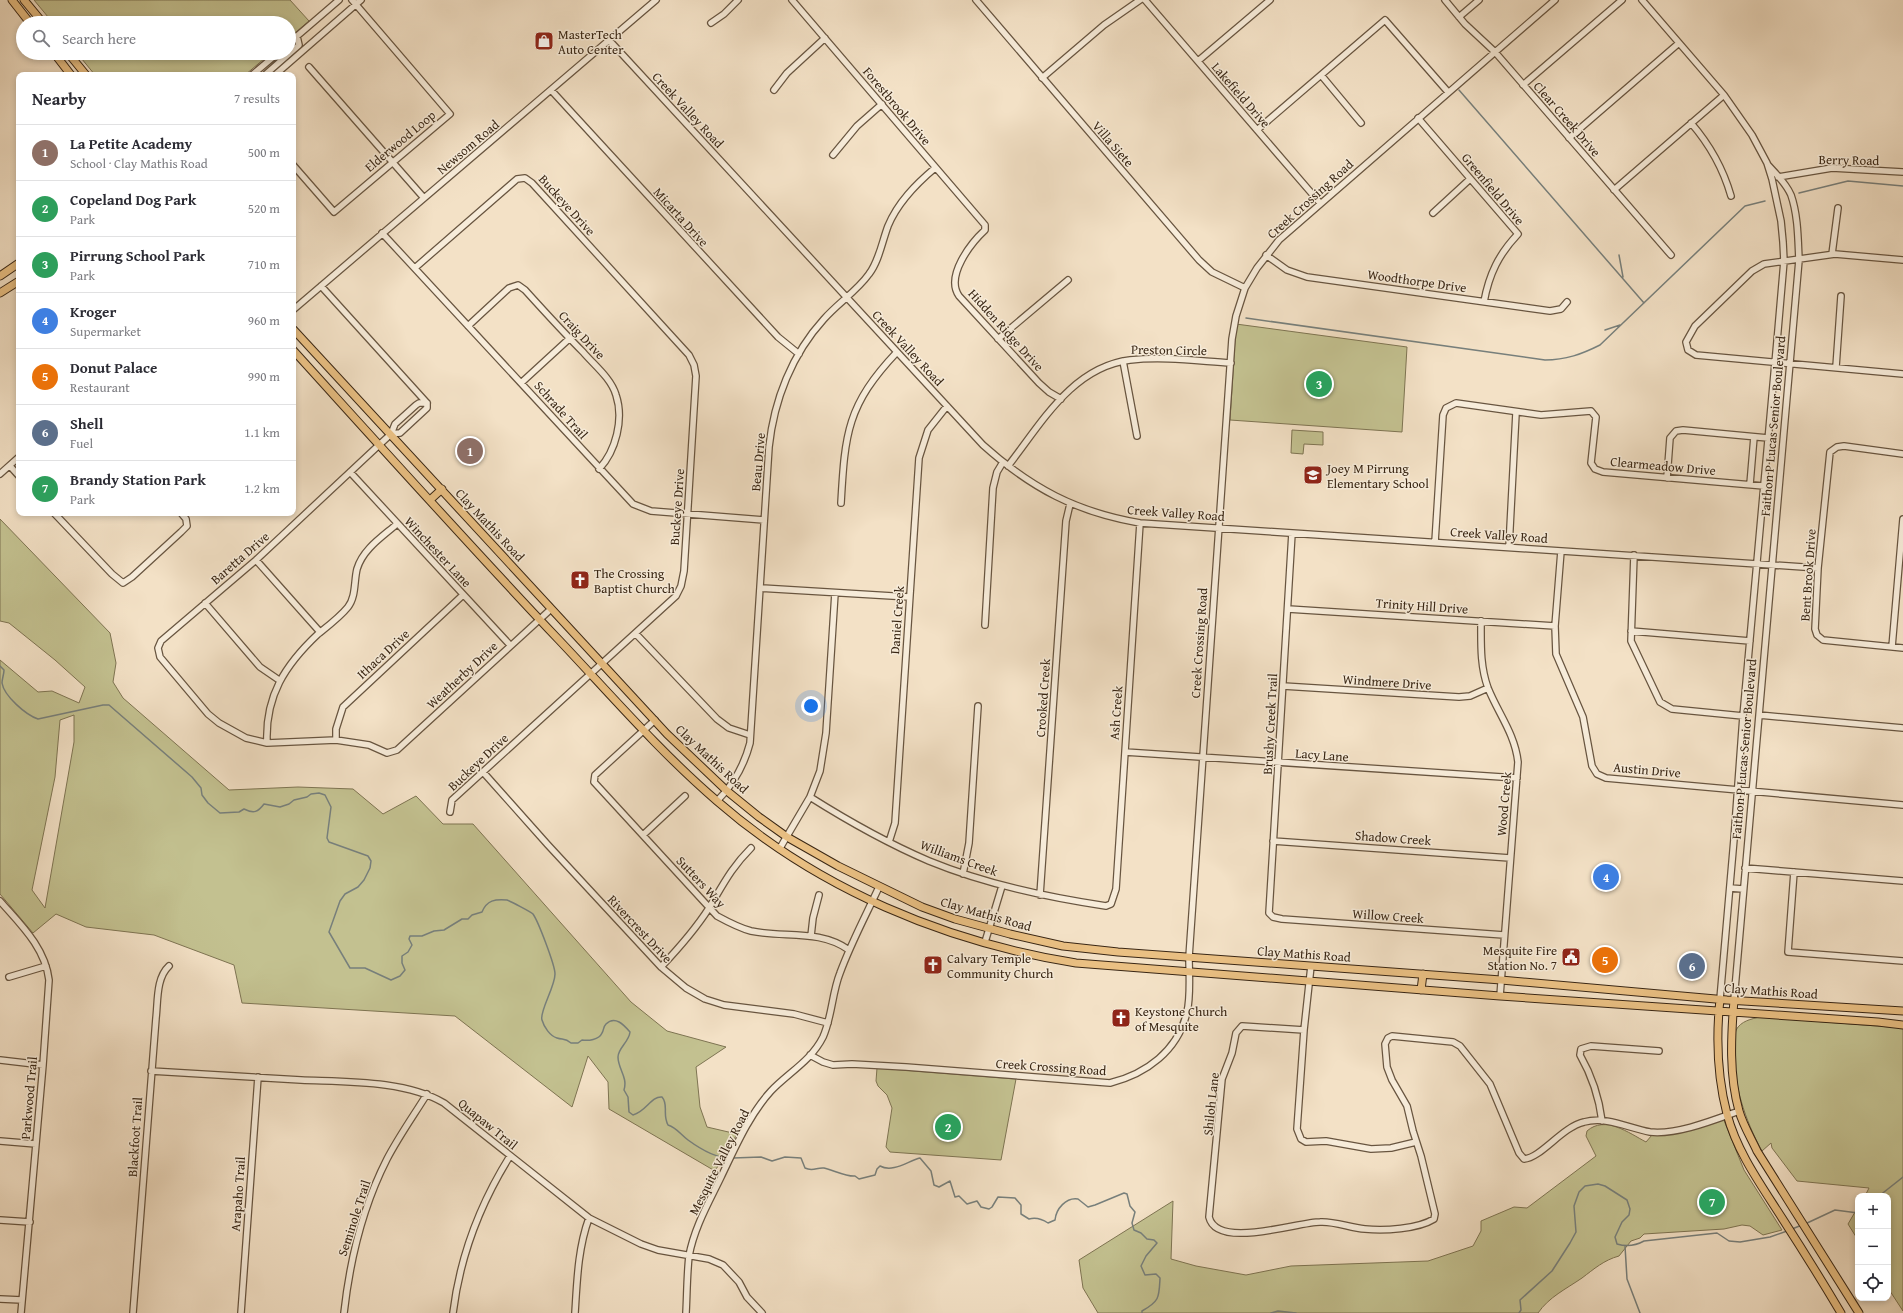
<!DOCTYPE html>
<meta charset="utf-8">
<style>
:root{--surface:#fff;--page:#f7f7f7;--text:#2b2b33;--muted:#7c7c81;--line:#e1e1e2;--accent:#8f2418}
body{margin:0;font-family:"Gentium Book Plus",serif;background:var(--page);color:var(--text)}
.controls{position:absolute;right:12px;bottom:12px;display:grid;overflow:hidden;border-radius:8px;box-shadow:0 2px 6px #0003}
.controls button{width:36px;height:36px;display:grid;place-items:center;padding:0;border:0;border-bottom:1px solid var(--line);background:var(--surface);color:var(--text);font:20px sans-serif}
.you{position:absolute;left:811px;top:706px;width:14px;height:14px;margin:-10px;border:3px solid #fff;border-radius:50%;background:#1a73e8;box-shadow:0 0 0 6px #1a73e833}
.badge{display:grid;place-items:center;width:26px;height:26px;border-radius:50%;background:var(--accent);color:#fff;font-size:13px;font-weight:700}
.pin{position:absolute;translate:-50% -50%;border:2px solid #fff;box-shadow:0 1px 4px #0006}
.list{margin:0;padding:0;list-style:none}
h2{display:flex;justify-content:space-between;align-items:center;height:52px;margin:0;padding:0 16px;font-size:17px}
h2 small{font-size:13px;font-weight:400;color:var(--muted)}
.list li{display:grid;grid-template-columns:26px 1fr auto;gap:12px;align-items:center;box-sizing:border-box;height:56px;padding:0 16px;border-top:1px solid var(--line)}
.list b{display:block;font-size:15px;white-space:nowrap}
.list p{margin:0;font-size:13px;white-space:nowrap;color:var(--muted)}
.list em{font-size:13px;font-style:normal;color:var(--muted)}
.icon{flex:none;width:22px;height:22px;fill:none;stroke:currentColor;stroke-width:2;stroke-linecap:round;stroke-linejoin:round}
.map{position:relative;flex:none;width:1903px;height:1313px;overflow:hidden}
.search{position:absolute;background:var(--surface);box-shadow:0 2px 6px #0003;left:16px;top:16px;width:280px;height:44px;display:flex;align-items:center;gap:10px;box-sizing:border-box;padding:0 14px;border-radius:22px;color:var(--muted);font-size:15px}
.panel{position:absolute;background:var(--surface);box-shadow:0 2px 6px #0003;left:16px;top:72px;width:280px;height:444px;border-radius:8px}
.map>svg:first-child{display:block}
.green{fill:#c3c190;stroke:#7e7452;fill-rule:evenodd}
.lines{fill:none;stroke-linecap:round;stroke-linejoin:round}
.stream{stroke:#777f7b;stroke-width:1.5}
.minor-casing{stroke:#685540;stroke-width:8}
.major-casing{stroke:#392614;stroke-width:9}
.minor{stroke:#f7ecda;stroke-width:5.5}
.major{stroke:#eac083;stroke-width:7}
.labels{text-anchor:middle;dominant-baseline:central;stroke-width:3;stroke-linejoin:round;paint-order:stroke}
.poi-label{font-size:13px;fill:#392614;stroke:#f7ecda;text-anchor:start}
.street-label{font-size:13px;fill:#392614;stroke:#f7ecda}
</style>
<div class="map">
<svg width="1903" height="1313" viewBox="0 0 1903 1313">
<rect width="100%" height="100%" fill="#f3e1c6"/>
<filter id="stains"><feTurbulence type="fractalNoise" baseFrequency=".005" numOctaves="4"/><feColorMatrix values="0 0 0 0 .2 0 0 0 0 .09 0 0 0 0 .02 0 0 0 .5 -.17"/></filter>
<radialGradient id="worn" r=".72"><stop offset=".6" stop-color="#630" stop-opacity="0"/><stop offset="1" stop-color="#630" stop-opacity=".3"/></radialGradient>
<path class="green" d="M34 0H290L309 21 289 38V23H53Z
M77 53H271L245 75H95Z
M1236 324 1407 347 1402 432 1230 420Z
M1292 430 1323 432V445L1304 444 1303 454 1291 453Z
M0 519 110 633 116 663 113 682 123 698 229 790 298 787 353 789 383 814 416 796 443 824H473L631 1002 667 1031 726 1047 696 1067 700 1107 707 1127 737 1134 715 1171 609 1109 608 1082 588 1056 572 1107 455 1016 242 1003 234 965 154 935 86 927 56 914 33 933 0 894V660L38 692 52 691 79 703 85 687 55 660 9 623 0 621ZM74 715V742L45 908 32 890 55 777 60 720Z
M1760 1017 1903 1028V1311L1888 1288V1196H1865L1869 1188 1797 1181 1772 1148 1771 1143 1762 1151C1745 1120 1733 1084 1734 1048 1735 1042 1734 1035 1736 1030 1741 1021 1751 1019 1760 1017Z
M877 1068 1016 1079 1001 1160 890 1152 886 1147 892 1108 887 1095 878 1086 876 1081Z
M1723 1118 1744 1170 1782 1230 1763 1235 1750 1226 1742 1225 1724 1229 1644 1234 1640 1238 1631 1241 1619 1256C1604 1260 1594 1269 1582 1278 1566 1289 1549 1297 1538 1313H1098L1083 1288 1079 1260 1173 1201 1171 1259 1196 1266 1246 1275 1291 1266 1428 1261 1473 1246 1481 1231V1221L1514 1207 1527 1208 1596 1156 1586 1136 1587 1131C1605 1115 1629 1133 1646 1142L1652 1135Z
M1858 1207V1240L1848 1224Z"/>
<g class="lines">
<path class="stream" d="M1459 90 1644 303
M1799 193 1848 181 1903 186
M1619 255 1623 277
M1246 318 1545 360C1566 360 1582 354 1600 345L1745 206 1765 201
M1605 330 1620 325
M0 666 4 670C4 674 2 679 2 683 4 696 26 715 38 719L103 705H109L192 777 201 788 202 795 208 803 220 813 239 812 244 809C254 814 258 812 264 804L280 807 289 804 294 800 307 797 311 794 319 793 325 795 331 807 327 838 329 842 368 856 371 861 370 868 364 880 358 887 345 894 340 901 329 932 350 968H365L391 980 400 976 405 970 402 963V956L408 952 412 945 409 939 410 936H422L434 931 444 930 462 919H468L472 915 482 912C487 900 495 899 507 900 510 901 531 912 533 914 538 921 555 965 555 974 555 987 539 1012 542 1020 544 1027 550 1036 557 1038 563 1040 565 1038 571 1043H578L582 1040C588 1041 599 1040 602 1033 604 1030 603 1027 606 1024 615 1015 624 1025 630 1032 629 1042 618 1048 618 1057 618 1069 628 1077 624 1090L628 1097 629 1112 633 1115C646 1112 651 1096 662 1097 669 1105 662 1114 668 1125 677 1128 680 1134 688 1140 699 1148 715 1158 729 1158
M733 1158 761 1157 772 1161 785 1157 801 1158 805 1168C813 1172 817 1167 824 1168 833 1170 847 1177 855 1176L859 1179 875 1175 877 1169 880 1166C893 1173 908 1161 920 1158L931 1171 934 1185 939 1187 950 1181 955 1197 959 1196 967 1204 977 1201 981 1207 989 1209 992 1207 998 1197 1015 1198 1021 1205V1214L1029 1219C1036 1217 1042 1219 1048 1223L1055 1220C1056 1209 1066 1197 1078 1199L1088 1207 1095 1205 1124 1193 1127 1194 1130 1206 1135 1212 1132 1223 1134 1230 1141 1233 1147 1239 1154 1240 1157 1243 1146 1256 1141 1266 1145 1275 1156 1274 1160 1278C1159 1297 1160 1301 1142 1311V1313
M1879 1196 1903 1177
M1805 1224 1835 1210 1858 1213
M1792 1229 1802 1225
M1625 1246 1627 1279 1640 1313
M1271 1313 1278 1311 1296 1313
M1519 1313 1521 1310 1520 1300 1552 1271 1570 1243 1576 1232 1574 1206 1579 1192 1585 1186 1598 1184 1605 1186 1627 1200 1630 1209 1629 1215 1622 1222 1615 1237 1617 1244C1627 1247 1635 1246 1644 1241L1717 1233 1729 1241 1740 1242 1770 1237 1787 1231"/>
<defs>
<path id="minor" d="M792 0 985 225V230C971 243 945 276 959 296L1039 383 1049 392 1061 399
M976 0 1199 260 1212 272 1245 288
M1145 0 1320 203
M1445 0 1465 24 1495 52 1671 255
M1642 0 1724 95 1752 135 1767 163 1772 179 1781 221 1783 242 1784 261 1778 330 1743 716 1734 839 1720 999
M1459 17 1479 0
M711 23 724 14 738 0
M609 40 983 445C1031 488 1076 512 1140 523L1818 568
M289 43 339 0
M1198 61 1270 0
M309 67 424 198
M252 75 278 53
M267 75 266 74 299 45 297 36
M275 75 361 0
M1321 75 1361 123
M1042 78 1104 25 1140 0
M1523 85 1622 0
M551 90 778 337 799 354
M774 90 787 73 825 38
M1418 118 1518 234C1499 254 1489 274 1484 302
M1691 123C1710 145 1723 168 1731 196
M1257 130 1385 20 1448 92
M1569 138 1679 43
M833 155 857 126 882 104
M293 165 334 212 450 114 352 0
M1778 177 1832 168 1903 172
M1614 190 1724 95
M1433 213 1470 179
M382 233 633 504 651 511 764 520
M1832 254 1838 208
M1266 255 1287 270 1307 277 1550 311 1561 309 1567 302
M1903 260 1835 254 1764 264 1752 271 1695 326 1686 342 1688 350 1696 355 1903 374
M416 267 517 179 525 178 532 183 689 355 694 365 696 376 684 571 681 586 676 596 452 800 450 812
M321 286 427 403
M293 310 656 0
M468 326 509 288 518 285 525 290C544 311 563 332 583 352 594 365 611 378 616 395 624 419 616 451 599 469
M998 339 1068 280
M1123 361 1137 436
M1836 367 1841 296
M521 383 570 338
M427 403H419L416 405 395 424 391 434 379 445 256 560 161 641 158 648 160 657 208 714 219 723 246 738 267 743 336 740 369 745 387 753 397 750 551 609
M391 434 400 433 427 408V403
M1903 454 1844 446 1837 447 1830 452 1818 568 1815 629 1817 635 1823 640 1903 648
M10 466 19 476
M1008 466C1041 424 1072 367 1130 360 1163 356 1198 361 1231 363
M350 472 510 645
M0 474 19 457
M1667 478 1670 438 1676 431 1683 430 1768 438
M1750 484 1754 437
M841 503C845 433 847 405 897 352
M54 513 112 574 123 583 132 577 181 532 187 526 186 519 181 513
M1292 533 1269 913 1273 917 1282 919 1504 935
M1435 542 1443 415 1446 408 1456 403 1541 415 1591 411 1596 417 1591 463 1595 469 1603 472 1764 486
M1509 547 1516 413
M1561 551 1555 626 1556 654 1583 717 1592 766 1597 774 1606 778 1903 805
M1634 555 1631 641 1660 702 1672 709 1743 716
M256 560 320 632
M760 588 909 597
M205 603 260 667 279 680
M1288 609 1555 626
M1481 621C1481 644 1480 666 1488 688 1498 713 1515 734 1518 762L1500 996
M985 625 993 488 997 472 1003 462
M1631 631 1750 641
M636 634 717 719 729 728 750 735
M1892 647 1903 519
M1283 686 1459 697 1470 696 1488 688
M1759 715 1903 728
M655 720 595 775 594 782 717 916C728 922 739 928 751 931 784 938 820 929 849 950
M336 740V729L343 707 463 595
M267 743C265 696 285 665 318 634 328 626 340 617 348 607 356 597 354 581 357 569 363 549 382 537 397 524
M1125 752 1517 778
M483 772 548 845 661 967 686 988 705 999 724 1005 794 1014 828 1023
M810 797C848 821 887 843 929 861 985 884 1045 897 1106 906L1111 904 1116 889 1140 523
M717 801C734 784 744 766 750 743L769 447C774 400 792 354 824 319 838 303 857 291 869 274 879 261 882 242 888 226 898 202 916 184 935 168
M643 835 685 796
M1273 841 1510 858
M889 842 895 823 919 458 928 430 947 406
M780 848 810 797 820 771 826 733 835 593
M1745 868 1903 881
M1794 872 1788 952 1903 961
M963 874 969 843 978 706
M1730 888 1743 889
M1040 895 1066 521 1070 504
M0 901C20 924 45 947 49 980L43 1065 21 1313
M811 936 813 918 819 895
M985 942 1002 886
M1311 966 1304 1030 1297 1129 1301 1139 1306 1142 1326 1141 1371 1149 1391 1148 1416 1142
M661 967C678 949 695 930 709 908 723 885 731 868 751 848
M9 977 46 966
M1734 1000 1799 260C1798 239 1798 215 1791 195 1786 183 1776 174 1768 165
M1304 1030 1242 1026 1236 1033 1232 1053 1222 1079 1209 1217C1217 1250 1297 1222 1320 1222 1335 1221 1350 1228 1365 1229 1384 1231 1418 1229 1434 1219L1435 1214 1421 1156 1413 1131 1407 1106 1392 1080 1387 1067 1385 1044 1388 1038 1392 1036 1453 1042 1460 1046 1490 1084 1519 1153 1524 1159C1541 1158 1562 1127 1584 1122 1607 1116 1628 1128 1650 1132 1677 1135 1714 1120 1739 1111
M810 1055 823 1062 833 1065 852 1064 906 1067 1110 1083C1146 1074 1178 1051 1187 1012 1191 996 1189 973 1189 957L1232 339 1236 316 1245 288 1257 268 1279 240 1555 0
M0 1060 43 1065
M151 1071C201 1074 251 1077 301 1080 345 1082 405 1080 444 1103L589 1218 641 1244 658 1250 709 1259 723 1265 739 1282 747 1297 762 1313
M1602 1121C1599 1097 1592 1076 1580 1055L1581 1049 1591 1046 1659 1051
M0 1141 36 1144
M0 1220 30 1222
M0 1299 22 1300
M133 1313 156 1018C158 1001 156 978 169 966
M241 1313 258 1077
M344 1313C350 1259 362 1208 387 1159 399 1136 414 1115 427 1094
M453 1313C460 1256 480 1204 510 1156
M575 1313C577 1281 578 1248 589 1218
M686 1313C687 1294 687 1274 689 1256 694 1228 709 1202 721 1177 735 1148 749 1115 771 1091 788 1073 811 1061 823 1037 832 1017 832 993 840 973 851 943 866 915 879 887"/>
<path id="major" d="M12 0 30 23
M24 0 43 23
M54 53 71 75
M68 53 86 75
M0 276 19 263
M0 293 19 281
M293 329 667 734 727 791 759 817 787 837 838 866 922 907 955 919 1010 934 1063 946 1118 952 1501 980 1727 1000 1903 1011
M293 350C381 447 469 545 559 640 611 695 660 752 717 801 818 889 945 942 1076 963L1500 996 1878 1022 1903 1025
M430 500 442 489
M1421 990 1423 974
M1720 999C1716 1038 1717 1076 1727 1114 1737 1152 1761 1185 1782 1218 1802 1249 1822 1281 1841 1313
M1734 1000C1731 1037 1729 1075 1739 1111 1743 1125 1751 1138 1757 1151L1859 1313"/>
</defs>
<use href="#minor" class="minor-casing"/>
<use href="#major" class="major-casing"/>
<use href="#minor" class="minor"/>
<use href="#major" class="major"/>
</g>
<defs>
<symbol id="shop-square" viewBox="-11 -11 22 22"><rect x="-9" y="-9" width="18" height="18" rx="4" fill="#8f2418" stroke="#f7ecda"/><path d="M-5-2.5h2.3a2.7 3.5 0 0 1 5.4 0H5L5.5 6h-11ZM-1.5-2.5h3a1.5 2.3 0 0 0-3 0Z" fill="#fff"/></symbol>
<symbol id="school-square" viewBox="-11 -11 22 22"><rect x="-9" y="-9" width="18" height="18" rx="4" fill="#8f2418" stroke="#f7ecda"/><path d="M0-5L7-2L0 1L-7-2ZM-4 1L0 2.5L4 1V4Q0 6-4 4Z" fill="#fff"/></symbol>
<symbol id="church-square" viewBox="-11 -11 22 22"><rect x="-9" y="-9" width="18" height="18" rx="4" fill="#8f2418" stroke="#f7ecda"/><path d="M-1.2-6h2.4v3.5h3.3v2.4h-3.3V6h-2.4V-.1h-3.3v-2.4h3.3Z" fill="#fff"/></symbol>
<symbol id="civic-square" viewBox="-11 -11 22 22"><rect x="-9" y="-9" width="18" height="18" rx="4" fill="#8f2418" stroke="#f7ecda"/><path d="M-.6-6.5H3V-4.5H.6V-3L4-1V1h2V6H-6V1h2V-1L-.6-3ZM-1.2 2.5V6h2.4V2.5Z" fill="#fff"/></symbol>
</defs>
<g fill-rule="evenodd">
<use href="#shop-square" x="533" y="30" width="22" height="22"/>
<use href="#school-square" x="1302" y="464" width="22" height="22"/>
<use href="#church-square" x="569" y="569" width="22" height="22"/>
<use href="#civic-square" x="1560" y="946" width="22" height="22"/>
<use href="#church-square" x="922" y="954" width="22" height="22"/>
<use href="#church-square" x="1110" y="1007" width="22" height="22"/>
</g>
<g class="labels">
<g class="poi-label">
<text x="558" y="34">MasterTech<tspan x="558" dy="15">Auto Center</tspan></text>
<text x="1327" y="468">Joey M Pirrung<tspan x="1327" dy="15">Elementary School</tspan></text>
<text x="594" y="573">The Crossing<tspan x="594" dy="15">Baptist Church</tspan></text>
<text x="1557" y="950" text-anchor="end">Mesquite Fire<tspan x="1557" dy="15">Station No. 7</tspan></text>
<text x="947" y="958">Calvary Temple<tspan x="947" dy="15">Community Church</tspan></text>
<text x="1135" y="1011">Keystone Church<tspan x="1135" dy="15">of Mesquite</tspan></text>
</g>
<g class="street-label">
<text transform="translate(1241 95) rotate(49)">Lakefield Drive</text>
<text transform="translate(897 106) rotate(50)">Forestbrook Drive</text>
<text transform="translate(688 110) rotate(47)">Creek Valley Road</text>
<text transform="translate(1567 119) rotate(49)">Clear Creek Drive</text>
<text transform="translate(400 141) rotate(-40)">Elderwood Loop</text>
<text transform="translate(1113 144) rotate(49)">Villa Siete</text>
<text transform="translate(468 147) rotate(-40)">Newsom Road</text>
<text transform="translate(1849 160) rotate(1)">Berry Road</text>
<text transform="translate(1493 189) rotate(50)">Greenfield Drive</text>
<text transform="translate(1310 199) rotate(-42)">Creek Crossing Road</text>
<text transform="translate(567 205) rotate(48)">Buckeye Drive</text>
<text transform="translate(681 217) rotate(48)">Micarta Drive</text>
<text transform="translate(1417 281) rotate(8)">Woodthorpe Drive</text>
<text transform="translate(1006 330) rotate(48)">Hidden Ridge Drive</text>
<text transform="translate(582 335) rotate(47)">Craig Drive</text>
<text transform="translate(908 348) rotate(47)">Creek Valley Road</text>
<text transform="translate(1169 350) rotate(1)">Preston Circle</text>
<text transform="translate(561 410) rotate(48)">Schrade Trail</text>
<text transform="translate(1773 426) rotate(-85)">Faithon P Lucas Senior Boulevard</text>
<text transform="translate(758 462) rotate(-85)">Beau Drive</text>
<text transform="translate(1663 466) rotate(5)">Clearmeadow Drive</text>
<text transform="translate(677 507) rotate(-86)">Buckeye Drive</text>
<text transform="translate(1176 513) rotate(4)">Creek Valley Road</text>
<text transform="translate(490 525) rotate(47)">Clay Mathis Road</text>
<text transform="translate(1499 535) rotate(4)">Creek Valley Road</text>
<text transform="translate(438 552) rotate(47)">Winchester Lane</text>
<text transform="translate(240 558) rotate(-41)">Baretta Drive</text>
<text transform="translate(1808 575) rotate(-86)">Bent Brook Drive</text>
<text transform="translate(1422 606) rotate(4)">Trinity Hill Drive</text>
<text transform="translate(897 620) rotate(-86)">Daniel Creek</text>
<text transform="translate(1199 643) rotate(-86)">Creek Crossing Road</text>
<text transform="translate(383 654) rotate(-43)">Ithaca Drive</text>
<text transform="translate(462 675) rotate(-43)">Weatherby Drive</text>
<text transform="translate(1387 682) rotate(4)">Windmere Drive</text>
<text transform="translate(1043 698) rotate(-86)">Crooked Creek</text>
<text transform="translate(1116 713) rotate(-86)">Ash Creek</text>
<text transform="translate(1270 724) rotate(-87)">Brushy Creek Trail</text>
<text transform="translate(1744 749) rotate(-85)">Faithon P Lucas Senior Boulevard</text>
<text transform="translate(1322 755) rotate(4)">Lacy Lane</text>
<text transform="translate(712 759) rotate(43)">Clay Mathis Road</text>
<text transform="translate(478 762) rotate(-43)">Buckeye Drive</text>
<text transform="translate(1647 770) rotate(5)">Austin Drive</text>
<text transform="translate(1504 804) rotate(-85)">Wood Creek</text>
<text transform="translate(1393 838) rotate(4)">Shadow Creek</text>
<text transform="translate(959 858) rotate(20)">Williams Creek</text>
<text transform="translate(701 882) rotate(47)">Sutters Way</text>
<text transform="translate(986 914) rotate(16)">Clay Mathis Road</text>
<text transform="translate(1388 916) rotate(4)">Willow Creek</text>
<text transform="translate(640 929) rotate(47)">Rivercrest Drive</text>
<text transform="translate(1304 954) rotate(4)">Clay Mathis Road</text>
<text transform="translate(1771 991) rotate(4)">Clay Mathis Road</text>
<text transform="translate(1051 1067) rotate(4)">Creek Crossing Road</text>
<text transform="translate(29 1098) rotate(-85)">Parkwood Trail</text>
<text transform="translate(1211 1104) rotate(-84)">Shiloh Lane</text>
<text transform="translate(488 1124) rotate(39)">Quapaw Trail</text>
<text transform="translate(135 1137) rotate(-86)">Blackfoot Trail</text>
<text transform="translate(719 1162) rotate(-63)">Mesquite Valley Road</text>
<text transform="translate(238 1194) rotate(-86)">Arapaho Trail</text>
<text transform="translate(354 1218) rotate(-72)">Seminole Trail</text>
</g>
</g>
<rect width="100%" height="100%" filter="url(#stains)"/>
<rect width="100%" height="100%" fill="url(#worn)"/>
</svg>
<div class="controls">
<button>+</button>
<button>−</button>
<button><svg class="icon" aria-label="locate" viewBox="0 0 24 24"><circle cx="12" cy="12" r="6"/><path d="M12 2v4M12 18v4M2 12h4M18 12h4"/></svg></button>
</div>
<div class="you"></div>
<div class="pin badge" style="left:470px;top:451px;background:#8d6e63">1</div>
<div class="pin badge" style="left:948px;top:1127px;background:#2e9e5b">2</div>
<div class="pin badge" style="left:1319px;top:384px;background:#2e9e5b">3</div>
<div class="pin badge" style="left:1606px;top:877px;background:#3f7fe0">4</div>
<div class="pin badge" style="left:1605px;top:960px;background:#e8710a">5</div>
<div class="pin badge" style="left:1692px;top:966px;background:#5c6f8a">6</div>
<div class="pin badge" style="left:1712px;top:1202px;background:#2e9e5b">7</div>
<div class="search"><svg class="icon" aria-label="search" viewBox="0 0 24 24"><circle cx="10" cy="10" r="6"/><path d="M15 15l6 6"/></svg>Search here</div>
<section class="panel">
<h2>Nearby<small>7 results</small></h2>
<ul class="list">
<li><span class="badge" style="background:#8d6e63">1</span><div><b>La Petite Academy</b><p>School · Clay Mathis Road</p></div><em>500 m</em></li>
<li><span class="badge" style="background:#2e9e5b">2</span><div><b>Copeland Dog Park</b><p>Park</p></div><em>520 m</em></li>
<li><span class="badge" style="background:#2e9e5b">3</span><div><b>Pirrung School Park</b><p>Park</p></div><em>710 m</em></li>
<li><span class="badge" style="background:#3f7fe0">4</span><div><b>Kroger</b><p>Supermarket</p></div><em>960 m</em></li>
<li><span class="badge" style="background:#e8710a">5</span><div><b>Donut Palace</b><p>Restaurant</p></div><em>990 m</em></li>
<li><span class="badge" style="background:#5c6f8a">6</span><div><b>Shell</b><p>Fuel</p></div><em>1.1 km</em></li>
<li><span class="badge" style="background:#2e9e5b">7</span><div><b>Brandy Station Park</b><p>Park</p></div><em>1.2 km</em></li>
</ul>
</section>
</div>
